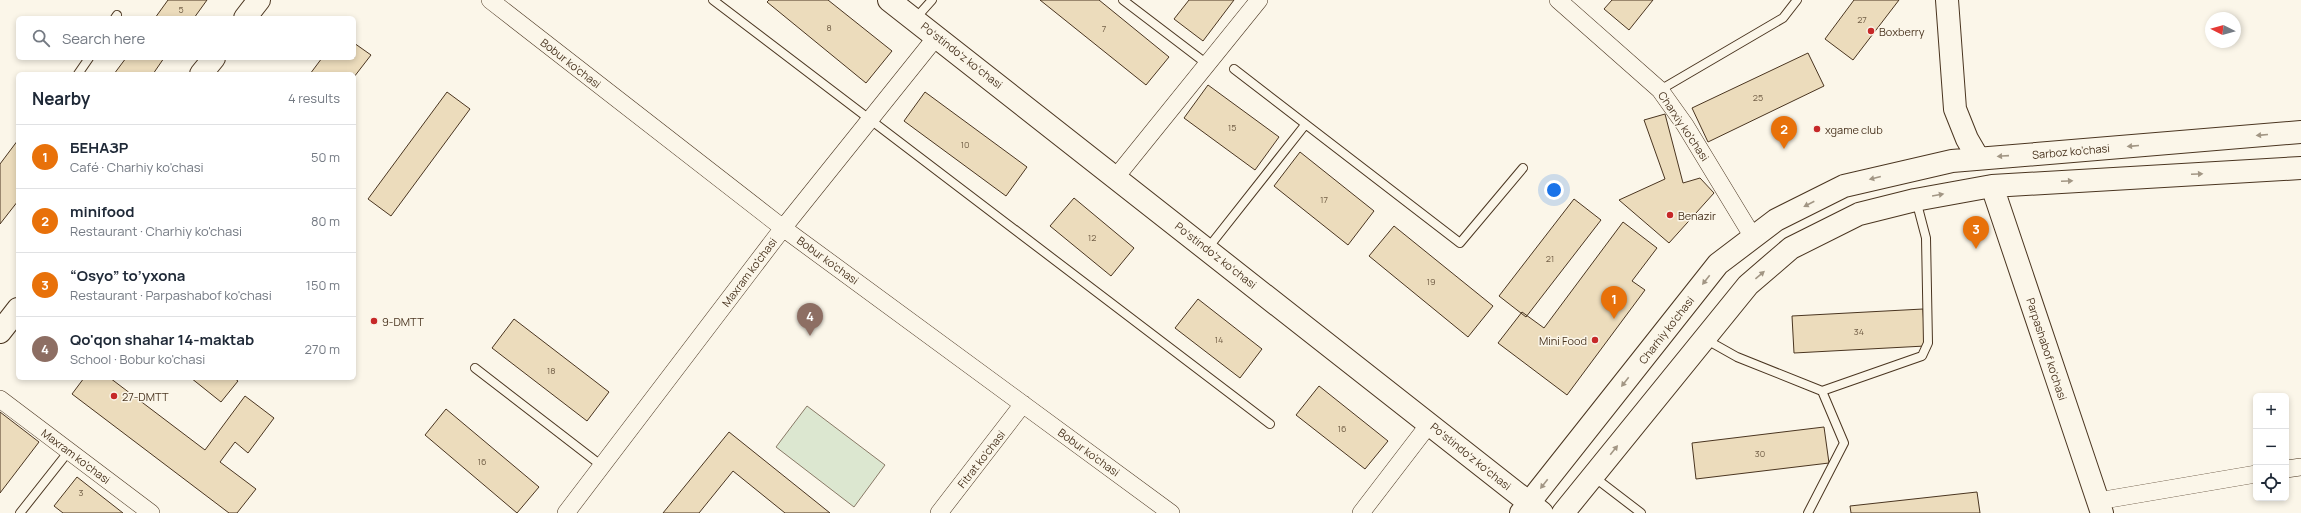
<!DOCTYPE html>
<meta charset="utf-8">
<style>
:root{--surface:#fff;--page:#f6f6f7;--text:#1f2937;--muted:#747a83;--line:#e0e1e3;--accent:#7c3aed}
body{margin:0;font-family:Manrope,sans-serif;background:var(--page);color:var(--text)}
.controls{position:absolute;right:12px;bottom:12px;display:grid;overflow:hidden;border-radius:6px;box-shadow:0 2px 6px #0003}
.controls button{width:36px;height:36px;display:grid;place-items:center;padding:0;border:0;border-bottom:1px solid var(--line);background:var(--surface);color:var(--text);font:20px sans-serif}
.compass{position:absolute;left:2205px;top:12px;width:36px;height:36px;border-radius:50%;background:var(--surface);box-shadow:0 2px 6px #0003;rotate:276deg}
.you{position:absolute;left:1554px;top:190px;width:14px;height:14px;margin:-10px;border:3px solid #fff;border-radius:50%;background:#1a73e8;box-shadow:0 0 0 6px #1a73e833}
.badge{display:grid;place-items:center;width:26px;height:26px;border-radius:50%;background:var(--accent);color:#fff;font-size:13px;font-weight:700}
.pin{position:absolute;translate:-50% -33px;filter:drop-shadow(0 1px 2px #0008)}
.pin::after{content:'';position:absolute;top:21px;width:14px;height:12px;background:inherit;clip-path:polygon(0 0,100% 0,50% 100%)}
.list{margin:0;padding:0;list-style:none}
h2{display:flex;justify-content:space-between;align-items:center;height:52px;margin:0;padding:0 16px;font-size:17px}
h2 small{font-size:13px;font-weight:400;color:var(--muted)}
.list li{display:grid;grid-template-columns:26px 1fr auto;gap:12px;align-items:center;box-sizing:border-box;height:64px;padding:0 16px;border-top:1px solid var(--line)}
.list b{display:block;font-size:15px;white-space:nowrap}
.list p{margin:0;font-size:13px;white-space:nowrap;color:var(--muted)}
.list em{font-size:13px;font-style:normal;color:var(--muted)}
.icon{flex:none;width:22px;height:22px;fill:none;stroke:currentColor;stroke-width:2;stroke-linecap:round;stroke-linejoin:round}
.map{position:relative;flex:none;width:2301px;height:513px;overflow:hidden}
.search{position:absolute;background:var(--surface);box-shadow:0 2px 6px #0003;left:16px;top:16px;width:340px;height:44px;display:flex;align-items:center;gap:10px;box-sizing:border-box;padding:0 14px;border-radius:6px;color:var(--muted);font-size:15px}
.panel{position:absolute;background:var(--surface);box-shadow:0 2px 6px #0003;left:16px;top:72px;width:340px;height:308px;border-radius:6px}
.map>svg:first-child{display:block}
.green{fill:#dce7d0;stroke:#887966}
.building{fill:#ecdcbc;stroke:#4a3520}
.lines{fill:none;stroke-linecap:round;stroke-linejoin:round}
.lane-casing{stroke:#4a3520;stroke-width:10}
.street-casing{stroke:#4a3520;stroke-width:18}
.secondary-casing{stroke:#4a3520;stroke-width:24}
.lane{stroke:#fbf6e9;stroke-width:8}
.street{stroke:#fbf6e9;stroke-width:17}
.secondary{stroke:#fbf6e9;stroke-width:22}
.oneway{fill:#a29684}
.poi-dot{fill:#c62828;stroke:#fbf6e9;stroke-width:1.5}
.labels{text-anchor:middle;dominant-baseline:central;stroke-width:3;stroke-linejoin:round;paint-order:stroke}
.number-label{font-size:9px;fill:#725f47}
.poi-label{font-size:11px;fill:#4a3520;stroke:#fbf6e9;text-anchor:start}
.street-label{font-size:11px;fill:#4a3520;stroke:#fbf6e9}
</style>
<div class="map">
<svg width="2301" height="513" viewBox="0 0 2301 513">
<rect width="100%" height="100%" fill="#fbf6e9"/>
<path class="green" d="M807 406 885 465 854 507 776 447Z"/>
<path class="building" d="M168 0H207L194 18H155Z
M769 0H828L892 51 866 83 767 2Z
M1040 0H1099L1169 57 1146 85Z
M1189 0H1234L1203 41 1174 19Z
M1612 0H1653L1629 30 1604 9Z
M1854 0H1899L1853 60 1825 39Z
M354 43 371 55 354 77V74H310L322 58H354Z
M1808 53 1824 86 1708 142 1692 108Z
M126 58H164L153 74H114Z
M1208 85 1279 137 1255 170 1184 118Z
M447 92 470 109 391 216 368 199Z
M925 92 1027 167 1006 196 904 121Z
M1665 114 1683 183 1700 178 1714 193 1669 243 1619 200 1665 179 1644 120Z
M18 140V201L0 224V164Z
M1300 152 1374 211 1348 245 1274 186Z
M1074 198 1134 248 1111 276 1050 226Z
M1574 199 1601 220 1526 317 1499 296Z
M1623 222 1657 248 1632 281 1645 290 1567 395 1498 343 1522 312 1544 328Z
M1394 226 1493 306 1468 337 1369 256Z
M1198 299 1262 349 1240 378 1175 328Z
M1923 309 1925 346 1794 353 1792 316Z
M514 319 609 392 587 421 492 348Z
M84 378H110L205 450 245 396 274 418 248 453 235 442 220 462 256 489 237 513H229L72 394Z
M191 378H234L238 381 221 402Z
M1319 386 1388 441 1365 469 1296 415Z
M446 409 539 487 517 513 425 435Z
M0 412 39 442 0 493Z
M1824 427 1829 463 1696 479 1692 443Z
M729 432 830 513H785L733 471 699 513H663Z
M77 477 123 513H63L54 506Z
M1977 492 1980 513H1851L1850 506Z"/>
<g class="lines">
<defs>
<path id="lane" d="M713 0 1270 424
M1123 0 1207 64
M115 18 117 15
M915 19 932 0
M1234 69 1460 243 1523 168
M78 74 89 58
M1660 90 1783 18 1797 0
M1208 248 1305 125
M1705 339 1737 357 1822 391 1844 443 1808 513
M475 368 602 466
M1822 391 1922 356 1928 343 1926 238 1916 200
M1594 477 1641 513
M20 513 69 451"/>
<path id="street" d="M490 0 783 228 1171 513
M1558 0 1660 90 1685 125 1753 237
M1116 177 1259 0
M0 399 151 513
M2286 469 2301 467
M2098 501 2256 474
M566 513 783 228 937 36
M939 513 1023 404
M1361 513 1430 423"/>
<path id="secondary" d="M889 0 1542 513
M1947 0 1955 109 1967 139 1978 158
M245 18 259 0
M201 74 214 58
M1992 186 2102 513
M0 332 18 309
M1521 513 1718 264 1776 220 1844 186 1952 161 2301 132
M1563 513 1748 285 1791 248 1859 214 1915 200 1992 186 2301 168"/>
</defs>
<use href="#lane" class="lane-casing"/>
<use href="#street" class="street-casing"/>
<use href="#secondary" class="secondary-casing"/>
<use href="#lane" class="lane"/>
<use href="#street" class="street"/>
<use href="#secondary" class="secondary"/>
</g>
<defs><path id="oneway-solid" d="M-6-.8H1V-3.2L6.5 0L1 3.2V.8H-6Z"/></defs>
<g class="oneway">
<use href="#oneway-solid" transform="translate(2262 135) rotate(175)"/>
<use href="#oneway-solid" transform="translate(2133 146) rotate(175)"/>
<use href="#oneway-solid" transform="translate(2003 156) rotate(176)"/>
<use href="#oneway-solid" transform="translate(2197 174) rotate(-3)"/>
<use href="#oneway-solid" transform="translate(1875 178) rotate(166)"/>
<use href="#oneway-solid" transform="translate(2067 181) rotate(-3)"/>
<use href="#oneway-solid" transform="translate(1938 195) rotate(-10)"/>
<use href="#oneway-solid" transform="translate(1809 204) rotate(153)"/>
<use href="#oneway-solid" transform="translate(1760 275) rotate(-40)"/>
<use href="#oneway-solid" transform="translate(1706 280) rotate(128)"/>
<use href="#oneway-solid" transform="translate(1625 382) rotate(128)"/>
<use href="#oneway-solid" transform="translate(1614 450) rotate(-51)"/>
<use href="#oneway-solid" transform="translate(1544 484) rotate(128)"/>
</g>
<g class="poi-dot">
<circle cx="1871" cy="31" r="4"/>
<circle cx="1817" cy="129" r="4"/>
<circle cx="1670" cy="215" r="4"/>
<circle cx="374" cy="321" r="4"/>
<circle cx="1595" cy="340" r="4"/>
<circle cx="114" cy="396" r="4"/>
</g>
<g class="labels">
<g class="number-label">
<text x="181" y="9">5</text>
<text x="1862" y="19">27</text>
<text x="829" y="27">8</text>
<text x="1104" y="28">7</text>
<text x="1758" y="97">25</text>
<text x="1232" y="127">15</text>
<text x="965" y="144">10</text>
<text x="1324" y="199">17</text>
<text x="1092" y="237">12</text>
<text x="1550" y="258">21</text>
<text x="1431" y="281">19</text>
<text x="1859" y="331">34</text>
<text x="1219" y="339">14</text>
<text x="551" y="370">18</text>
<text x="1342" y="428">16</text>
<text x="1760" y="453">30</text>
<text x="482" y="461">16</text>
<text x="81" y="492">3</text>
</g>
<g class="poi-label">
<text x="1879" y="31">Boxberry</text>
<text x="1825" y="129">xgame club</text>
<text x="1678" y="215">Benazir</text>
<text x="382" y="321">9-DMTT</text>
<text x="1587" y="340" text-anchor="end">Mini Food</text>
<text x="122" y="396">27-DMTT</text>
</g>
<g class="street-label">
<text transform="translate(962 55) rotate(38)">Poʻstindoʻz koʻchasi</text>
<text transform="translate(571 63) rotate(38)">Bobur ko'chasi</text>
<text transform="translate(1684 126) rotate(56)">Charxiy ko'chasi</text>
<text transform="translate(2071 151) rotate(-5)">Sarboz ko'chasi</text>
<text transform="translate(1216 255) rotate(38)">Poʻstindoʻz koʻchasi</text>
<text transform="translate(828 260) rotate(36)">Bobur ko'chasi</text>
<text transform="translate(749 272) rotate(-53)">Maxram ko'chasi</text>
<text transform="translate(1666 330) rotate(-52)">Charhiy ko'chasi</text>
<text transform="translate(2047 349) rotate(72)">Parpashabof ko'chasi</text>
<text transform="translate(1089 452) rotate(36)">Bobur ko'chasi</text>
<text transform="translate(76 456) rotate(37)">Maxram ko'chasi</text>
<text transform="translate(1471 456) rotate(39)">Poʻstindoʻz koʻchasi</text>
<text transform="translate(981 459) rotate(-52)">Fitrat ko'chasi</text>
</g>
</g>
</svg>
<div class="controls">
<button>+</button>
<button>−</button>
<button><svg class="icon" aria-label="locate" viewBox="0 0 24 24"><circle cx="12" cy="12" r="6"/><path d="M12 2v4M12 18v4M2 12h4M18 12h4"/></svg></button>
</div>
<svg class="compass" viewBox="-18 -18 36 36"><path d="M0-13l5 13h-10z" fill="#e53935"/><path d="M0 13l5-13h-10z" fill="#747a83"/></svg>
<div class="you"></div>
<div class="pin badge" style="left:1614px;top:319px;background:#e8710a">1</div>
<div class="pin badge" style="left:1784px;top:149px;background:#e8710a">2</div>
<div class="pin badge" style="left:1976px;top:249px;background:#e8710a">3</div>
<div class="pin badge" style="left:810px;top:336px;background:#8d6e63">4</div>
<div class="search"><svg class="icon" aria-label="search" viewBox="0 0 24 24"><circle cx="10" cy="10" r="6"/><path d="M15 15l6 6"/></svg>Search here</div>
<section class="panel">
<h2>Nearby<small>4 results</small></h2>
<ul class="list">
<li><span class="badge" style="background:#e8710a">1</span><div><b>БЕНАЗР</b><p>Café · Charhiy ko'chasi</p></div><em>50 m</em></li>
<li><span class="badge" style="background:#e8710a">2</span><div><b>minifood</b><p>Restaurant · Charhiy ko'chasi</p></div><em>80 m</em></li>
<li><span class="badge" style="background:#e8710a">3</span><div><b>“Osyo” to’yxona</b><p>Restaurant · Parpashabof ko'chasi</p></div><em>150 m</em></li>
<li><span class="badge" style="background:#8d6e63">4</span><div><b>Qo'qon shahar 14-maktab</b><p>School · Bobur ko'chasi</p></div><em>270 m</em></li>
</ul>
</section>
</div>
